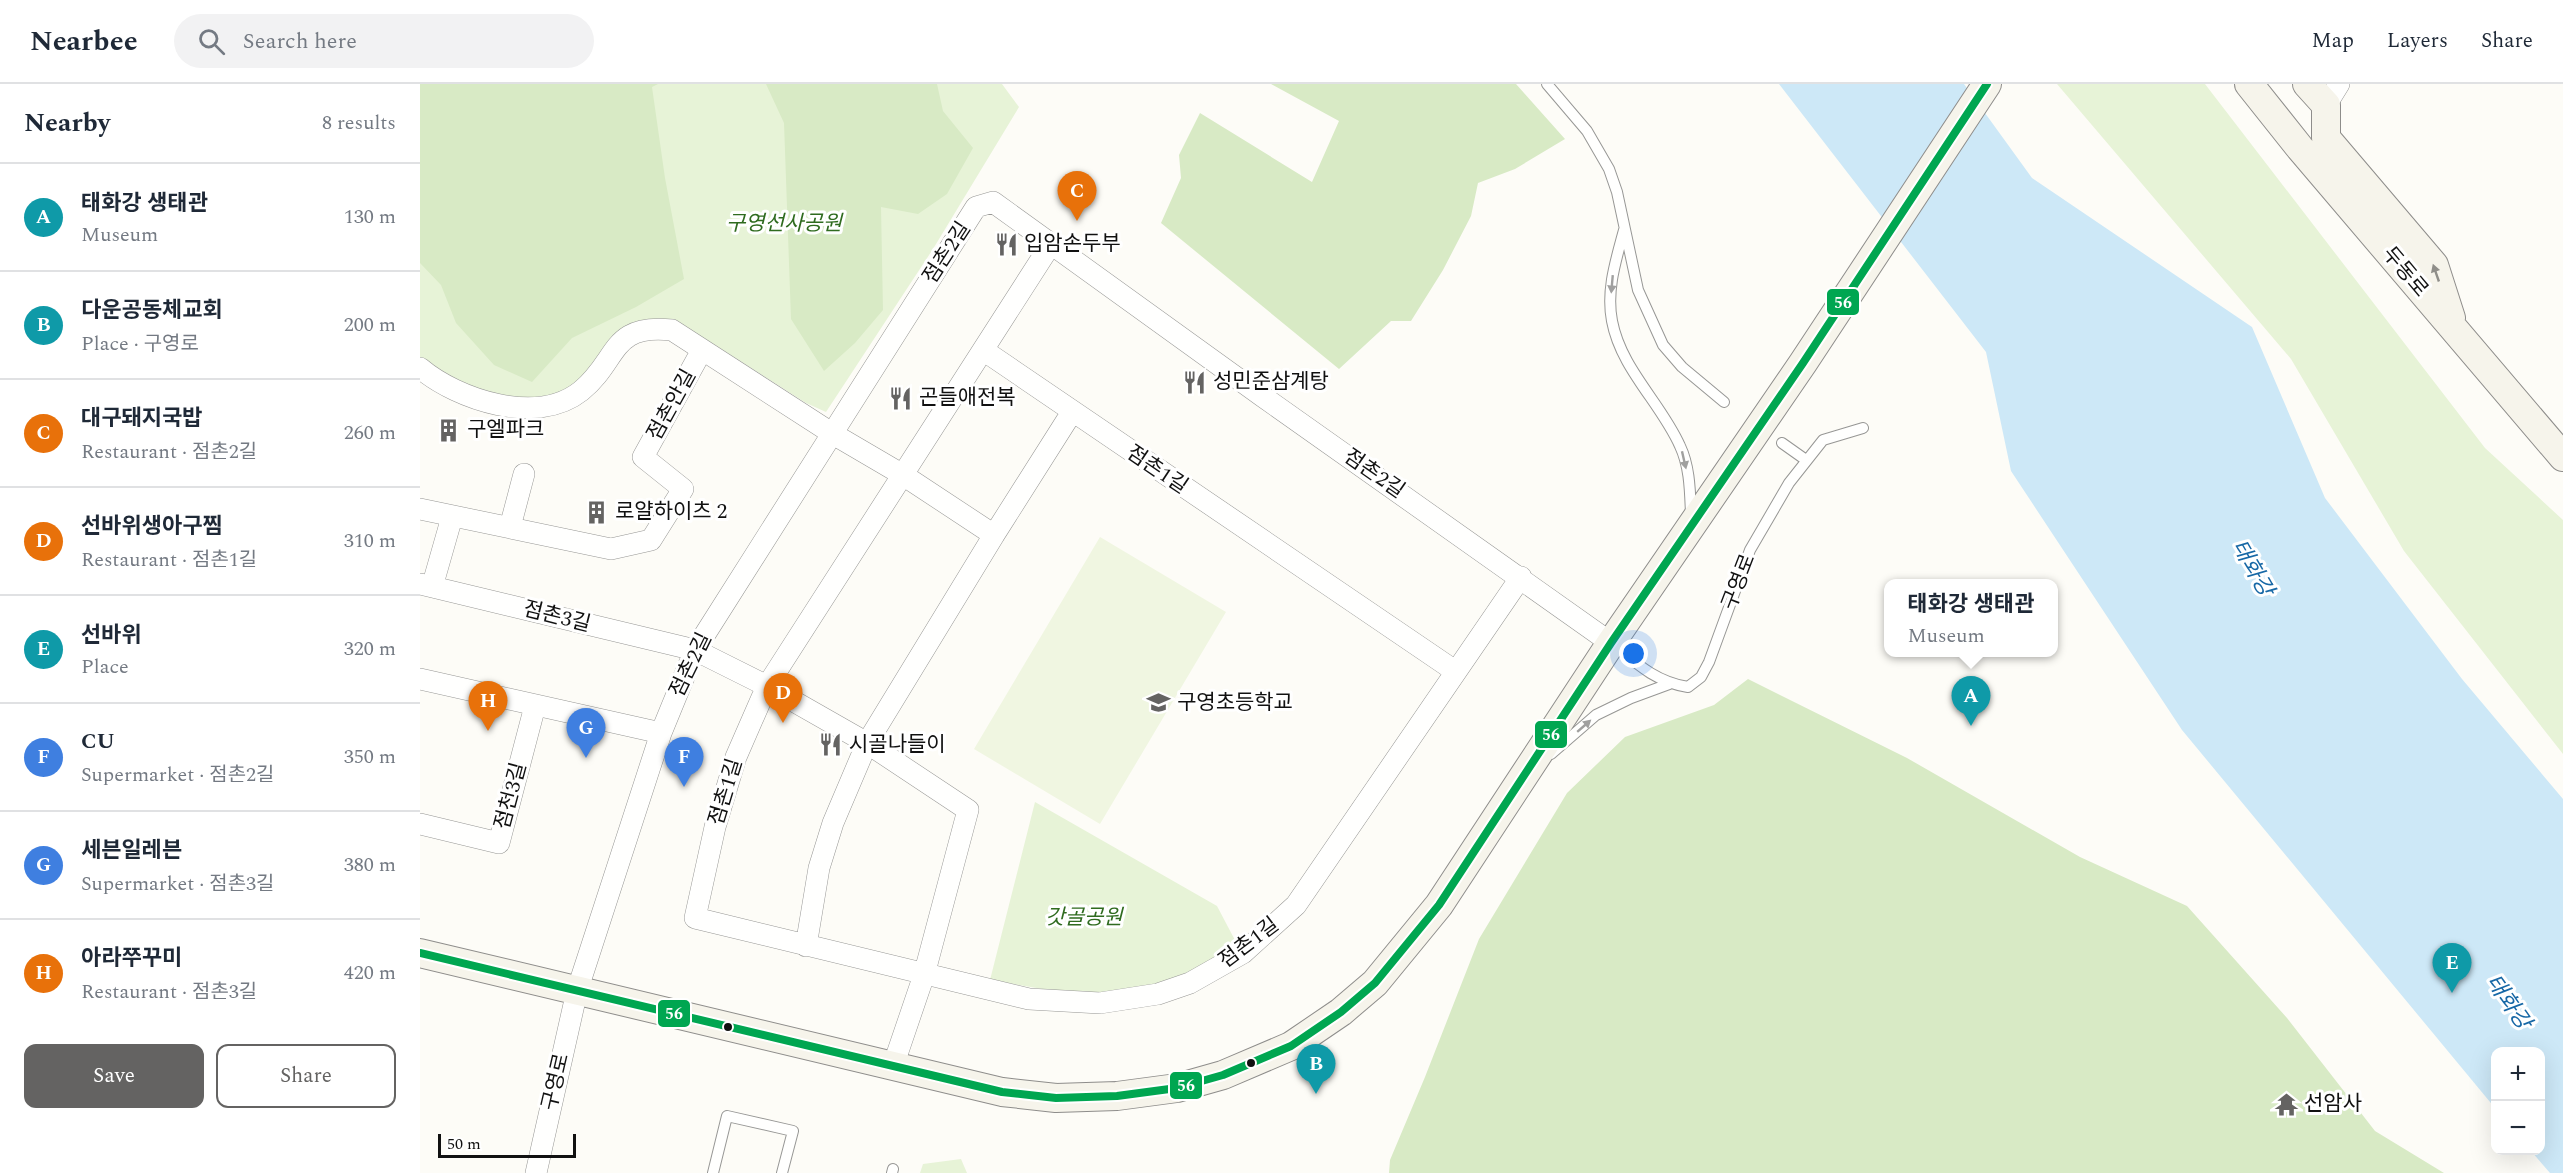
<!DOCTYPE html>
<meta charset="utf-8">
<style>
:root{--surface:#fff;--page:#f2f2f3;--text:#1f2937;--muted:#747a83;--line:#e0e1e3;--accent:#646362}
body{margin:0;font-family:Spectral,"Noto Sans KR",serif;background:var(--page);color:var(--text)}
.controls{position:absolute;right:18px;bottom:18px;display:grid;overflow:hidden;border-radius:12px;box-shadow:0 6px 24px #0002}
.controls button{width:54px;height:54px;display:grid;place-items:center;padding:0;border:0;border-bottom:2px solid var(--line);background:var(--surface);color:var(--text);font:30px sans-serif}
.scale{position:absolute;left:18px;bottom:15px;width:138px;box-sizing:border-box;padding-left:6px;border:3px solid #111;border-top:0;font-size:16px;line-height:21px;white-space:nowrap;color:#111;-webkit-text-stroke:4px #fff;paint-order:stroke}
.you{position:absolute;left:1214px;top:570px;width:21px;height:21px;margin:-15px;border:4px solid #fff;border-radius:50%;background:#1a73e8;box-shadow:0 0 0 9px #1a73e833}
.badge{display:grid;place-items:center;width:39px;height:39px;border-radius:50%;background:var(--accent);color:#fff;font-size:20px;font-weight:700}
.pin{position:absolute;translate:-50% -50px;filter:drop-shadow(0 2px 3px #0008)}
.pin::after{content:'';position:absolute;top:32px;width:21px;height:18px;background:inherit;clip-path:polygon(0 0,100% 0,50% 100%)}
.popup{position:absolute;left:1464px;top:495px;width:174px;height:78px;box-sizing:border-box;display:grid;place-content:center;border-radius:12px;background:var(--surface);filter:drop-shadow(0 2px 4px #0005);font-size:20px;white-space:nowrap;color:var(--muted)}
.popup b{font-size:22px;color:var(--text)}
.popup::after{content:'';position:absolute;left:50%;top:100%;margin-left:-12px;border:12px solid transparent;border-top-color:var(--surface)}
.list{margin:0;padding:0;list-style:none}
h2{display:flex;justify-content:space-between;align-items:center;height:78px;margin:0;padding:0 24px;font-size:26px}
h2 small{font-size:20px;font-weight:400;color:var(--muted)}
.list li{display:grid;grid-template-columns:39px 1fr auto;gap:18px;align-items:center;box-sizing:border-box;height:108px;padding:0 24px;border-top:2px solid var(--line)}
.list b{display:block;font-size:22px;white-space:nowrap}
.list p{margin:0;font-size:20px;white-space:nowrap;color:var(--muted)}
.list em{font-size:20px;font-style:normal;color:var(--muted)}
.actions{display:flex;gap:12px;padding:18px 24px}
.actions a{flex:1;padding:14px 0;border:2px solid var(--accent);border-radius:12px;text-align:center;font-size:21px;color:var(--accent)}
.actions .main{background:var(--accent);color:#fff}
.icon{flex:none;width:33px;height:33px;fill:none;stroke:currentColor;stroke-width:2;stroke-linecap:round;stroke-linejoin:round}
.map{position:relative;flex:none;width:2143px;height:1089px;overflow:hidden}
header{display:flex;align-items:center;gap:36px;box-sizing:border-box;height:84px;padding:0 30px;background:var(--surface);border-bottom:2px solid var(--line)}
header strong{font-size:28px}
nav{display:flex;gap:33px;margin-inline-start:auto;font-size:21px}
.search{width:420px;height:54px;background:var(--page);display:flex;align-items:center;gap:15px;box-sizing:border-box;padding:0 21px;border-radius:33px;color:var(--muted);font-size:22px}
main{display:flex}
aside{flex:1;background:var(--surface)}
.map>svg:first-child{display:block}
.green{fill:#e7f3d7}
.forest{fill:#d8eac5}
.pitch{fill:#f0f6e1}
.water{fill:#cde8f7}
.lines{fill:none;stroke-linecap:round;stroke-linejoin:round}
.service-casing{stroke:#979795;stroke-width:12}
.minor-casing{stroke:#979795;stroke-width:22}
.secondary-casing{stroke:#8e8d8b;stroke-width:30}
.service{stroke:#fffffe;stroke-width:10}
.minor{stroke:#fffffe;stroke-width:21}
.secondary{stroke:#f6f4eb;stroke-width:28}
.bus-1-casing{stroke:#fff;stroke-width:12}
.bus-1{stroke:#00a651;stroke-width:8}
.oneway{fill:#8f8e89}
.oneway2{fill:#a0a09f}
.bus-dot{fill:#111;stroke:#fff;stroke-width:2}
.labels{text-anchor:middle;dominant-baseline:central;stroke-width:6;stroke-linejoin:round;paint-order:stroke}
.park-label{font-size:21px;font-style:italic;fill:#2f6b1f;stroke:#fff}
.poi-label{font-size:21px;fill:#111;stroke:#fff;text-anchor:start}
.street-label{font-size:21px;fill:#111;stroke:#fff}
.water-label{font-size:22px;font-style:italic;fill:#1768a6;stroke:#fff}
.line-badge{stroke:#fff;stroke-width:2}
.badge-label{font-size:16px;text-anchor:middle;font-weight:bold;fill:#fff}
</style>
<header>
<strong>Nearbee</strong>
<div class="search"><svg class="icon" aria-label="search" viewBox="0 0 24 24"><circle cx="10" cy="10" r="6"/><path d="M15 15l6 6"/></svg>Search here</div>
<nav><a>Map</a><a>Layers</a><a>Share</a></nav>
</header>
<main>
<aside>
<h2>Nearby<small>8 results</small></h2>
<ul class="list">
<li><span class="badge" style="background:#0f9aa8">A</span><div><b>태화강 생태관</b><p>Museum</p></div><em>130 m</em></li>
<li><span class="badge" style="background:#0f9aa8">B</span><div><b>다운공동체교회</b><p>Place · 구영로</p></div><em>200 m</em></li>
<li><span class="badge" style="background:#e8710a">C</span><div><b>대구돼지국밥</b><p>Restaurant · 점촌2길</p></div><em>260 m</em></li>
<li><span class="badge" style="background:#e8710a">D</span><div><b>선바위생아구찜</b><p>Restaurant · 점촌1길</p></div><em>310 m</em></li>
<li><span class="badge" style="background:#0f9aa8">E</span><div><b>선바위</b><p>Place</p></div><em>320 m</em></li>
<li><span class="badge" style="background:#3f7fe0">F</span><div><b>CU</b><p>Supermarket · 점촌2길</p></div><em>350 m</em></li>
<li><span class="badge" style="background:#3f7fe0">G</span><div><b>세븐일레븐</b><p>Supermarket · 점촌3길</p></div><em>380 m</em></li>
<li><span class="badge" style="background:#e8710a">H</span><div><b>아라쭈꾸미</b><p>Restaurant · 점촌3길</p></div><em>420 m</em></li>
</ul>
<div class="actions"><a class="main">Save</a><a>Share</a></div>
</aside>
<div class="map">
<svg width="2143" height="1089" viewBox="0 0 2143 1089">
<rect width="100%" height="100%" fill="#fdfcf7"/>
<path class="green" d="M0 0H582L599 23 513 165 406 328 386 319 295 261 282 266 232 244 180 289 109 323 0 284Z
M1637 0H1785L2065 364 2143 436V670L1984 467 1871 275Z
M615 718 797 822 817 860 768 893 702 908 646 909 570 896Z
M541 1075 547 1089H500L503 1080Z"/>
<path class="forest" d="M0 0H238L232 3 245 94 264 195 216 223 152 254 112 298 74 281 36 239 21 201 0 179Z
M346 0H517L523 27 553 64 527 110 498 130 461 123 463 226 435 259 404 287 371 235 364 39Z
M851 0H1096L1145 55 1095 85 1058 99 1051 132 1023 186 991 237H971L919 285 741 139 761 94 759 71 780 29 892 98 919 37Z
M1328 595 1487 674 1660 773 1767 822 1867 934 1955 1047 2024 1089H969L970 1076 1005 993 1059 855 1147 709 1205 653 1294 621Z"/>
<path class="pitch" d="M680 453 806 528 680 740 554 665Z"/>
<path class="water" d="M1359 0H1544L1612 94 1832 243 1905 414 2042 595 2143 715V1089H2130L2111 1067 2120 1066V968H2076L2075 1024 1762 646 1591 387 1566 268Z"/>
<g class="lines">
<defs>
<path id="service" d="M1127 0 1167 47 1189 85 1197 108 1218 206 1243 261 1262 283 1304 318
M1204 146C1196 176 1186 206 1192 237 1201 285 1241 319 1260 362 1270 383 1270 408 1271 430
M1362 359 1386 376
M1193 560C1217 580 1236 598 1268 603L1281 593 1289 578 1330 466 1369 399 1403 356 1443 344
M1131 670 1176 631 1211 614 1249 600
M293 1089 307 1032 373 1047 362 1089
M472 1089 473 1085"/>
<path id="minor" d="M1906 21 1919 0
M631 160 347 602 316 673 295 743 275 834 609 915 680 919 738 910 770 899 823 869 876 821 1101 493
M563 266 1035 587
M0 284C38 316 117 342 161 307 199 276 190 239 252 246L413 350 483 391 574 451 447 659 548 726 504 891 473 982
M0 425 191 465 231 456 263 405 223 373 282 266
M90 443 104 390
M574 451 652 328
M0 500 275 566 347 602 447 659 413 739 399 784 386 862
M12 503 32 433
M0 595 241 649
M0 740 79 759 115 622
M116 1089 157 907 241 649 275 566 556 123 573 118 842 312 1191 559"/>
<path id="secondary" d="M1829 0 1880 64 2143 373
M1887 0 1906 21V54L2014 181 2031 234
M0 869 582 1008 636 1014 697 1012 757 1004 803 991 871 962 921 928 955 899 1019 821 1191 559 1383 279 1567 0"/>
</defs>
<use href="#service" class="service-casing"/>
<use href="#minor" class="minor-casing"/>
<use href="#secondary" class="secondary-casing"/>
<use href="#service" class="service"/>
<use href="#minor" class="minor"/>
<use href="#secondary" class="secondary"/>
<defs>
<path id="bus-1" d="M0 869 582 1008 636 1014 697 1012 757 1004 803 991 871 962 921 928 955 899 1019 821 1191 559 1383 279 1567 0"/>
</defs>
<use href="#bus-1" class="bus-1-casing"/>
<use href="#bus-1" class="bus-1"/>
</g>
<defs><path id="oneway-solid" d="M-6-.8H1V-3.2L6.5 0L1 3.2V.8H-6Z" transform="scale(1.5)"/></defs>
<use class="oneway" href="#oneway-solid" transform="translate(2016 189) rotate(-109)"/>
<g class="oneway2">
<use href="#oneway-solid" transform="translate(1192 200) rotate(95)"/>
<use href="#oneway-solid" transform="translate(1264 376) rotate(77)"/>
<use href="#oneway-solid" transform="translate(1164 642) rotate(-41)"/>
</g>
<defs>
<symbol id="restaurant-bare" viewBox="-9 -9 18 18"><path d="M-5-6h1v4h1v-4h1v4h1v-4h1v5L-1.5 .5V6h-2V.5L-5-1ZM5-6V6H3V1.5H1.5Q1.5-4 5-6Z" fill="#646362" stroke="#fff" stroke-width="2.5" paint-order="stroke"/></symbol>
<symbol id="building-bare" viewBox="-9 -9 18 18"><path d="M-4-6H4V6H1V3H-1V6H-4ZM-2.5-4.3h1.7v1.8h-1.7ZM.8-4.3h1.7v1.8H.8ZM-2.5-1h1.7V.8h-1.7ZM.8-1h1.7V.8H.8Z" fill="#646362" stroke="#fff" stroke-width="2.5" paint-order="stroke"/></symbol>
<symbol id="school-bare" viewBox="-9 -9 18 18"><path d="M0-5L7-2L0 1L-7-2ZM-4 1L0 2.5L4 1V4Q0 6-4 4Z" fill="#646362" stroke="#fff" stroke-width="2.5" paint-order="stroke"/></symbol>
<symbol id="temple-bare" viewBox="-9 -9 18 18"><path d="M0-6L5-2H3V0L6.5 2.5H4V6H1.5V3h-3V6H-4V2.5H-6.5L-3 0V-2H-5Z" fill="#646362" stroke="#fff" stroke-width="2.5" paint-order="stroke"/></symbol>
</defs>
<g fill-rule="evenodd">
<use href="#restaurant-bare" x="570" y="144" width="33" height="33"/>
<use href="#restaurant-bare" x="758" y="282" width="33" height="33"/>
<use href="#restaurant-bare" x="464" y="298" width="33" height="33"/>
<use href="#building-bare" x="12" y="330" width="33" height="33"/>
<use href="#building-bare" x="160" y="412" width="33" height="33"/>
<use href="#school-bare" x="722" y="602" width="33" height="33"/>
<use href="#restaurant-bare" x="394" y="644" width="33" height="33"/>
<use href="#temple-bare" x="1850" y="1004" width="33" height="33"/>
</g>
<g class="bus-dot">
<circle cx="308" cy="943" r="5"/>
<circle cx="831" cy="979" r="5"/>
</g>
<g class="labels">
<g class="park-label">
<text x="364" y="140">구영선사공원</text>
<text x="664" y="834">갓골공원</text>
</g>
<g class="poi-label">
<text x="604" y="160">입암손두부</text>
<text x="793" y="298">성민준삼계탕</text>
<text x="499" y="314">곤들애전복</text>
<text x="47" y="346">구엘파크</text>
<text x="195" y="428">로얄하이츠 2</text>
<text x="757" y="619">구영초등학교</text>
<text x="429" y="661">시골나들이</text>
<text x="1884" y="1020">선암사</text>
</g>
<g class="street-label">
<text transform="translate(527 169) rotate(-57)">점촌2길</text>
<text transform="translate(1985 188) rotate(50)">두동로</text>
<text transform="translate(252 321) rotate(-61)">점촌안길</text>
<text transform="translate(737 386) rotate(34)">점촌1길</text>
<text transform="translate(954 390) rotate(35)">점촌2길</text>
<text transform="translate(1319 498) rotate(-69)">구영로</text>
<text transform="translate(137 533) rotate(14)">점촌3길</text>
<text transform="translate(271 581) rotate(-64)">점촌2길</text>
<text transform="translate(306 708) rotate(-73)">점촌1길</text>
<text transform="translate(91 712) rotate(-75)">점천3길</text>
<text transform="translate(829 859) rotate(-37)">점촌1길</text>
<text transform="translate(136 998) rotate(-77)">구영로</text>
</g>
<g class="water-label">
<text transform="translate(1832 484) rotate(60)">태화강</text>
<text transform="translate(2088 918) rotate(55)">태화강</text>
</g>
</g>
<g class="line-badge">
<rect x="1406" y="204" width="34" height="28" rx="6" fill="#00a651"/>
<rect x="1114" y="636" width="34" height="29" rx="6" fill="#00a651"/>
<rect x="237" y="915" width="34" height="29" rx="6" fill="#00a651"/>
<rect x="749" y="987" width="34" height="29" rx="6" fill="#00a651"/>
</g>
<g class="badge-label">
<text x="1423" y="224">56</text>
<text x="1131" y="656">56</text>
<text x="254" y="935">56</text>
<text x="766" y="1007">56</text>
</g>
</svg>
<div class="controls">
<button>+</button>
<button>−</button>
</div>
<div class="scale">50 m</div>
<div class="you"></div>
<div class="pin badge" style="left:1551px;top:642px;background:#0f9aa8">A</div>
<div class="popup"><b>태화강 생태관</b>Museum</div>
<div class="pin badge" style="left:896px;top:1010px;background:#0f9aa8">B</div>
<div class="pin badge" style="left:657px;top:137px;background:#e8710a">C</div>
<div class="pin badge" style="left:363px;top:639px;background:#e8710a">D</div>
<div class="pin badge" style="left:2032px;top:909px;background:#0f9aa8">E</div>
<div class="pin badge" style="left:264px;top:703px;background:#3f7fe0">F</div>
<div class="pin badge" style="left:166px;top:674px;background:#3f7fe0">G</div>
<div class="pin badge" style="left:68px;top:647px;background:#e8710a">H</div>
</div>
</main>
